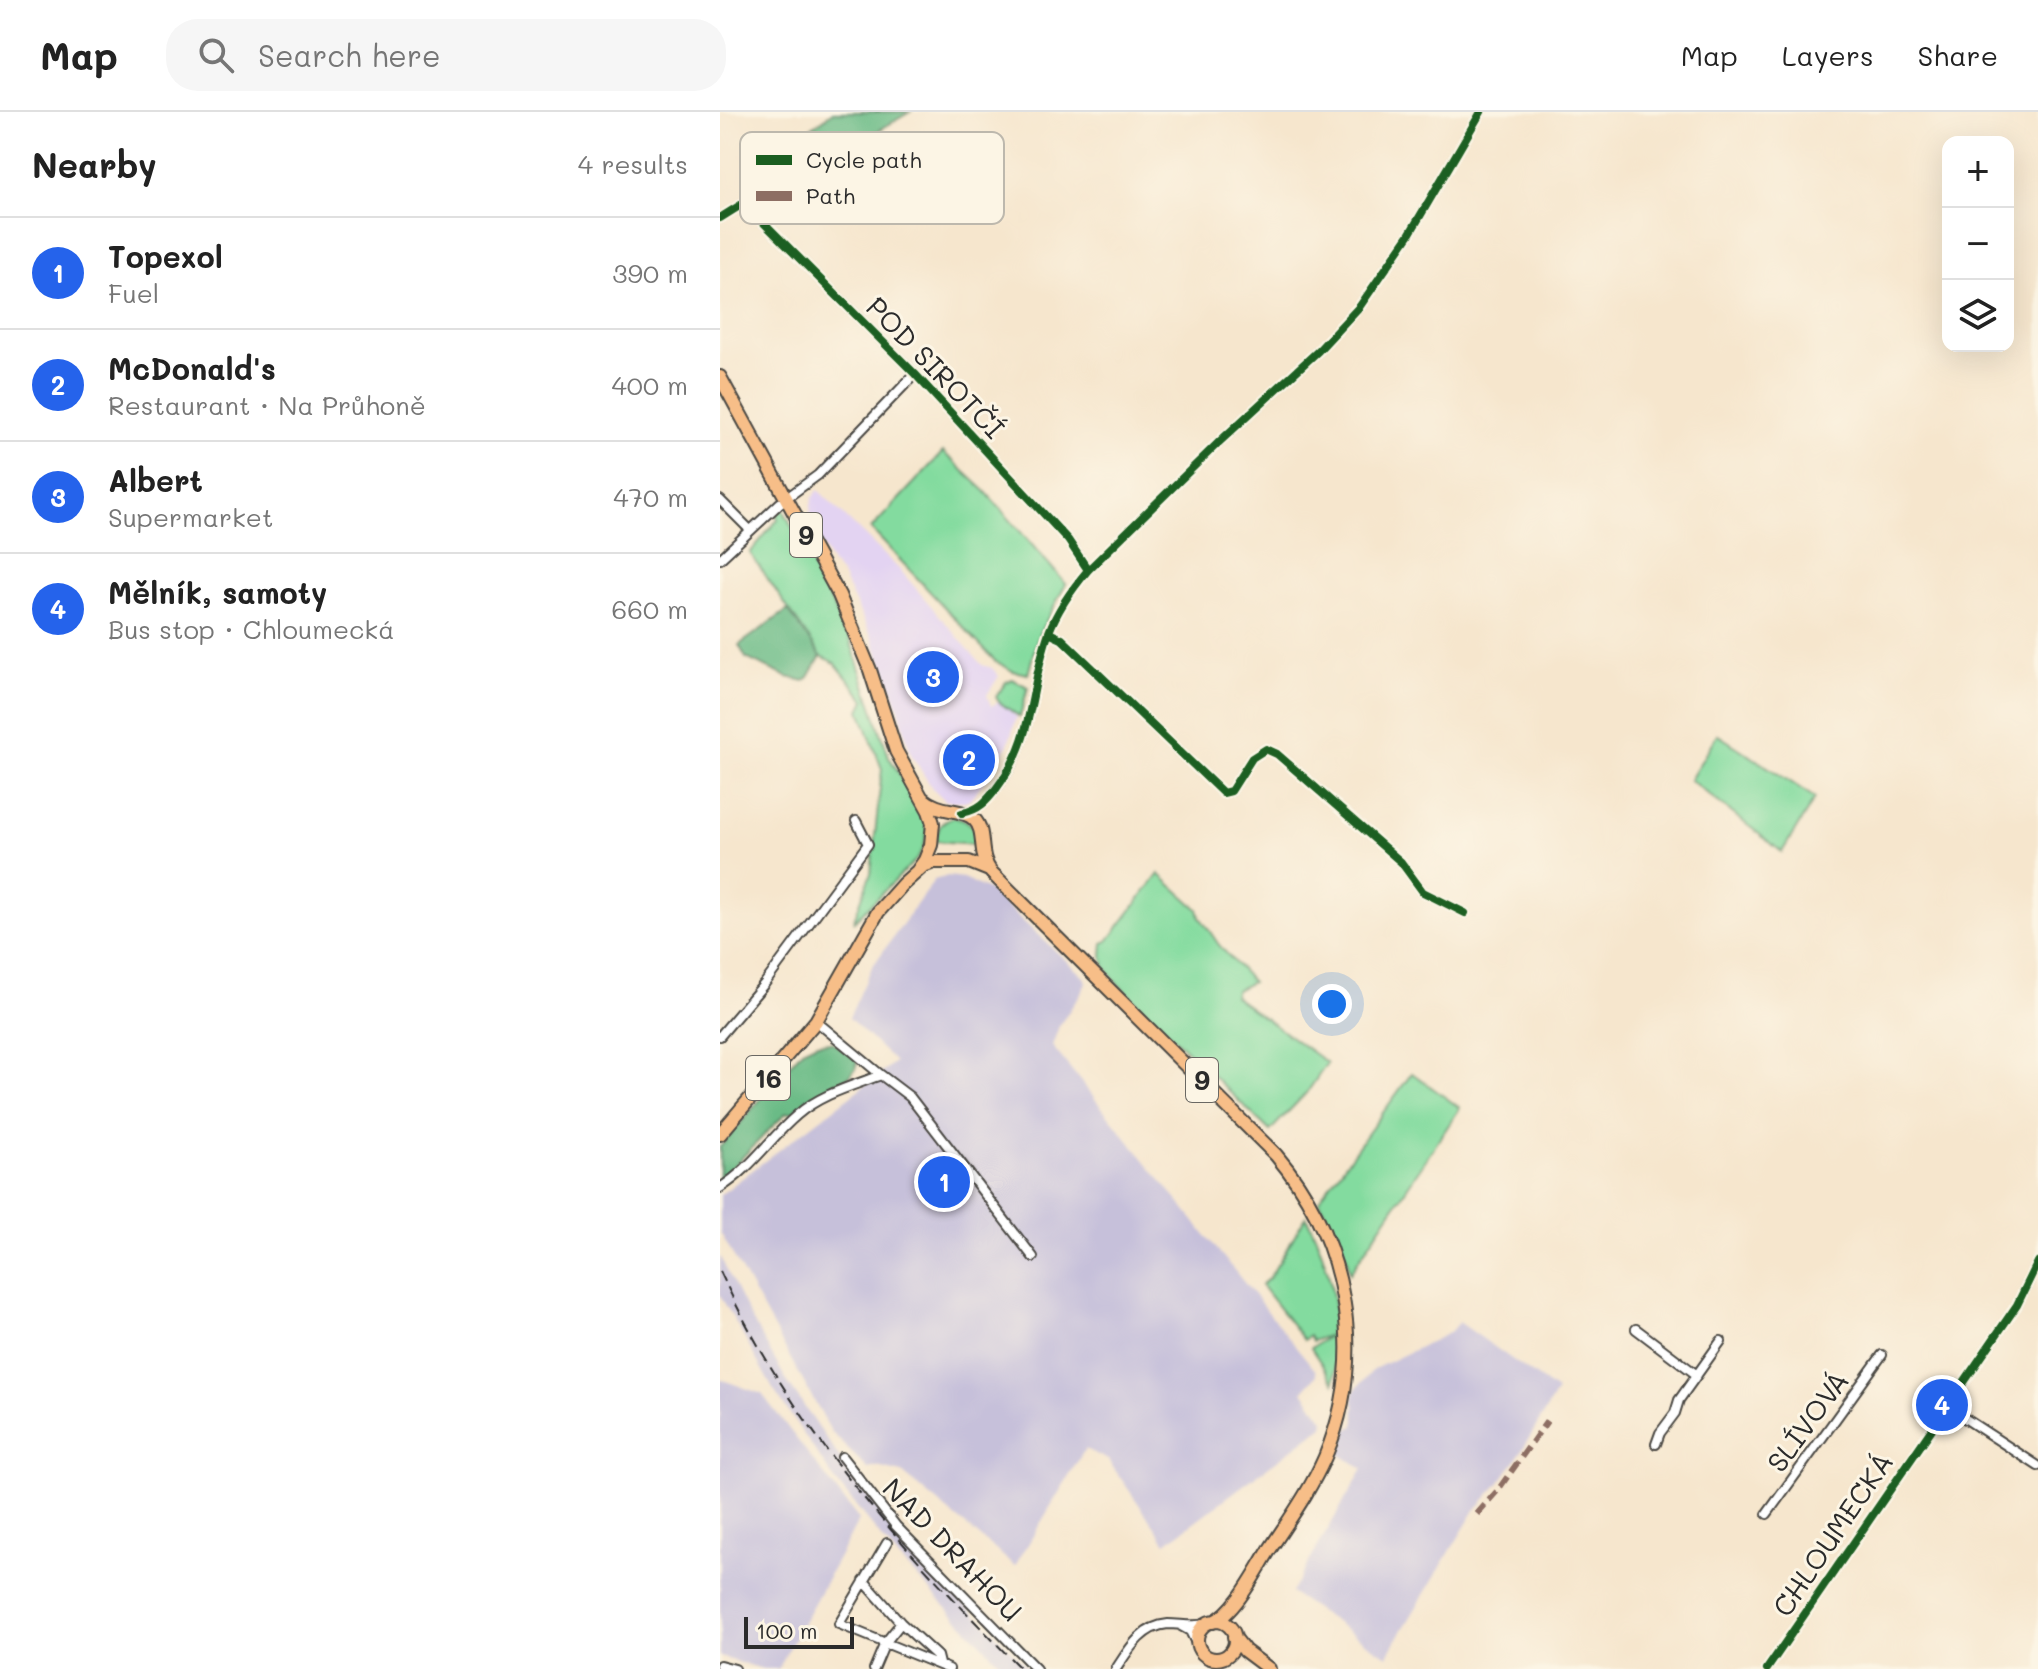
<!DOCTYPE html>
<meta charset="utf-8">
<style>
:root{--surface:#fff;--page:#f6f6f6;--text:#222;--muted:#767676;--line:#e0e0e0;--accent:#2563eb}
body{margin:0;font-family:Mali,sans-serif;background:var(--page);color:var(--text)}
.controls{position:absolute;right:24px;top:24px;display:grid;overflow:hidden;border-radius:16px;box-shadow:0 8px 32px #0002}
.controls button{width:72px;height:72px;display:grid;place-items:center;padding:0;border:0;border-bottom:2px solid var(--line);background:var(--surface);color:var(--text);font:40px sans-serif}
.scale{position:absolute;left:24px;bottom:20px;width:110px;box-sizing:border-box;padding-left:8px;border:4px solid #2b2b2b;border-top:0;font-size:22px;line-height:28px;white-space:nowrap;color:#2b2b2b;-webkit-text-stroke:6px #fcf5e5;paint-order:stroke}
.you{position:absolute;left:612px;top:892px;width:28px;height:28px;margin:-20px;border:6px solid #fff;border-radius:50%;background:#1a73e8;box-shadow:0 0 0 12px #1a73e833}
.badge{display:grid;place-items:center;width:52px;height:52px;border-radius:50%;background:var(--accent);color:#fff;font-size:26px;font-weight:700}
.pin{position:absolute;translate:-50% -50%;border:4px solid #fff;box-shadow:0 2px 8px #0006}
.list{margin:0;padding:0;list-style:none}
h2{display:flex;justify-content:space-between;align-items:center;height:104px;margin:0;padding:0 32px;font-size:34px}
h2 small{font-size:26px;font-weight:400;color:var(--muted)}
.list li{display:grid;grid-template-columns:52px 1fr auto;gap:24px;align-items:center;box-sizing:border-box;height:112px;padding:0 32px;border-top:2px solid var(--line)}
.list b{display:block;font-size:30px;white-space:nowrap}
.list p{margin:0;font-size:26px;white-space:nowrap;color:var(--muted)}
.list em{font-size:26px;font-style:normal;color:var(--muted)}
.icon{flex:none;width:44px;height:44px;fill:none;stroke:currentColor;stroke-width:2;stroke-linecap:round;stroke-linejoin:round}
.map{position:relative;flex:none;width:1318px;height:1557px;overflow:hidden}
header{display:flex;align-items:center;gap:48px;box-sizing:border-box;height:112px;padding:0 40px;background:var(--surface);border-bottom:2px solid var(--line)}
header strong{font-size:38px}
nav{display:flex;gap:44px;margin-inline-start:auto;font-size:28px}
.search{width:560px;height:72px;background:var(--page);display:flex;align-items:center;gap:20px;box-sizing:border-box;padding:0 28px;border-radius:32px;color:var(--muted);font-size:30px}
main{display:flex}
aside{flex:1;background:var(--surface)}
.map>svg:first-child{display:block}
.built{fill:#e3d3f2}
.industrial{fill:#c6c0da}
.green{fill:#83db9f;stroke:#578365;stroke-width:2}
.forest{fill:#6abb86;stroke:#4a7358;stroke-width:2}
.lines{fill:none;stroke-linecap:round;stroke-linejoin:round}
.street-casing{stroke:#494743;stroke-width:12}
.primary-casing{stroke:#494743;stroke-width:16}
.street{stroke:#fff;stroke-width:8}
.primary{stroke:#f7be88;stroke-width:12}
.rail{stroke:#2b2b2b;stroke-width:2;stroke-dasharray:12 6;stroke-linecap:butt}
.quiet{stroke:#8d6e63;stroke-width:6;stroke-dasharray:12 6;stroke-linecap:butt}
.cycleway-casing{stroke:#fcf5e5;stroke-width:13}
.cycleway{stroke:#1b5e20;stroke-width:8}
.labels{text-anchor:middle;dominant-baseline:central;stroke-width:6;stroke-linejoin:round;paint-order:stroke}
.shield{fill:#fcf5e5;stroke:#6a6863;stroke-width:2}
.shield-label{font-size:26px;font-weight:bold;fill:#2b2b2b}
.street-label{font-size:28px;fill:#2b2b2b;stroke:#fcf5e5}
.key{fill:#fcf5e5;stroke:#bdb8ad;stroke-width:2}
.key-label{font-size:22px;fill:#2b2b2b}
</style>
<header>
<strong>Map</strong>
<div class="search"><svg class="icon" aria-label="search" viewBox="0 0 24 24"><circle cx="10" cy="10" r="6"/><path d="M15 15l6 6"/></svg>Search here</div>
<nav><a>Map</a><a>Layers</a><a>Share</a></nav>
</header>
<main>
<aside>
<h2>Nearby<small>4 results</small></h2>
<ul class="list">
<li><span class="badge">1</span><div><b>Topexol</b><p>Fuel</p></div><em>390 m</em></li>
<li><span class="badge">2</span><div><b>McDonald's</b><p>Restaurant · Na Průhoně</p></div><em>400 m</em></li>
<li><span class="badge">3</span><div><b>Albert</b><p>Supermarket</p></div><em>470 m</em></li>
<li><span class="badge">4</span><div><b>Mělník, samoty</b><p>Bus stop · Chloumecká</p></div><em>660 m</em></li>
</ul>
</aside>
<div class="map">
<svg width="1318" height="1557" viewBox="0 0 1318 1557">
<rect width="100%" height="100%" fill="#fcf5e5"/>
<filter id="ink" filterUnits="userSpaceOnUse"><feTurbulence type="fractalNoise" baseFrequency=".0125" numOctaves="2"/><feDisplacementMap in="SourceGraphic" scale="16" xChannelSelector="R" yChannelSelector="G"/><feConvolveMatrix kernelMatrix="1 2 1 2 8 2 1 2 1" color-interpolation-filters="sRGB"/></filter>
<filter id="wash" filterUnits="userSpaceOnUse"><feTurbulence type="fractalNoise" baseFrequency=".006" numOctaves="4" result="noise"/><feDisplacementMap in="SourceGraphic" scale="32" xChannelSelector="R" yChannelSelector="G"/><feGaussianBlur stdDeviation="1.8" result="paint"/><feColorMatrix in="noise" values="0 0 0 0 0 0 0 0 0 0 0 0 0 0 0 0 0 1.4 0 .05"/><feComposite in="paint" operator="in"/></filter>
<g filter="url(#wash)">
<rect width="100%" height="100%" fill="#f6e6cd"/>
<path class="built" d="M98 378 180 458 262 553 272 556 279 564 267 583 271 594 279 590 297 605 287 635 274 656 249 689H226L212 676 191 642 179 597 152 526 122 463 112 452 89 408 92 387Z"/>
<path class="industrial" d="M228 764 243 766 270 779 364 865 366 870 363 878 339 914 332 934 596 1259V1264L583 1279 604 1308 603 1314 446 1431 388 1348 365 1337 295 1454 182 1361 157 1355 148 1357 112 1321 0 1120V1083L175 950 129 906 152 855 214 768Z
M0 1144 29 1203 67 1269 127 1357 186 1430 309 1557H286L174 1441 114 1367 53 1277 0 1183Z
M739 1210 837 1279 801 1340 778 1373 755 1398 667 1544 571 1481 643 1357 617 1340 626 1318 635 1314V1293L633 1287 635 1278 654 1257 729 1221Z
M0 1267 42 1282 139 1408 58 1557H43L0 1545Z"/>
<path class="green" d="M223 340 265 379 346 472 318 524 308 562 293 559 275 549 151 417Z
M62 395 129 525 169 645 206 705 207 720 204 735 198 746 133 810 151 761 162 657 140 598 145 588 115 551 101 544 30 441 58 407 55 399Z
M292 567 308 575 300 605 279 590 276 585 286 570Z
M997 622 1095 686 1062 740 970 668Z
M233 705C249 706 257 716 255 732L216 729C218 716 220 709 233 705Z
M439 762 478 797 480 805 499 833 532 870 516 878 514 884 607 951 588 979 550 1019 396 870 385 855 382 843 383 831 388 829Z
M692 961 740 996 630 1161 626 1144 599 1088Z
M586 1104C614 1158 621 1211 614 1271L591 1236 610 1223 592 1229 589 1224 584 1228 541 1173 550 1165Z"/>
<path class="forest" d="M113 0H190L62 75 60 64 33 58Z
M68 498 101 544 89 565 84 569 67 565 26 546 19 533Z
M112 930 134 944 137 950 135 957 130 964 97 982 73 1000 66 1001 0 1068V1035L82 938 97 931Z"/>
</g>
<g filter="url(#ink)">
<g class="lines">
<defs>
<path id="street" d="M0 106 24 91 195 262 348 428 368 458
M72 382 98 363 195 262
M0 388 30 418
M0 447 60 391
M329 521 342 527 503 681 511 679 532 646 546 637 557 642 681 750 703 780 745 801
M243 701C259 697 267 689 277 676 316 624 308 577 329 520 338 496 352 477 368 458L498 331 598 239 640 194 689 123 761 0
M96 909 161 963
M0 924 45 871 148 732 136 709
M0 1076C31 1057 49 1027 77 1003 101 982 132 974 161 963L190 985 313 1145
M916 1217 977 1263
M1226 1294 1318 1354
M936 1332 940 1321 955 1301 959 1288 1001 1229
M122 1345 176 1414 316 1557
M1047 1402 1162 1243
M167 1431 119 1512 229 1557
M144 1469 181 1511 217 1544 219 1552
M461 1514 470 1519 477 1533
M0 1553 15 1557
M154 1557 165 1531 181 1511
M396 1557C409 1537 422 1514 448 1512 461 1512 473 1515 486 1512
M1047 1557 1297 1193 1318 1150"/>
<path id="primary" d="M0 265 119 483 150 558 176 639 209 699 213 711 211 733 205 748 198 758
M202 686C220 702 241 695 254 707 267 720 257 741 271 760L556 1043C627 1127 648 1243 605 1345 591 1377 571 1405 552 1434 538 1455 516 1501 493 1510
M0 1022 96 909 158 800 183 772 203 754 214 750H249L269 758
M477 1528a19 19 0 1 1 38 0a19 19 0 1 1-38 0Z
M514 1525 525 1539 549 1557"/>
</defs>
<use href="#street" class="street-casing"/>
<use href="#primary" class="primary-casing"/>
<use href="#street" class="street"/>
<use href="#primary" class="primary"/>
<path class="rail" d="M0 1159C72 1317 181 1435 301 1557"/>
<path class="quiet" d="M757 1402 778 1378 827 1309"/>
<defs>
<path id="cycleway" d="M0 106 24 91 195 262 348 428 368 458
M329 521 342 527 503 681 511 679 532 646 546 637 557 642 681 750 703 780 745 801
M242 701C259 698 267 689 276 677 316 624 308 578 329 520 338 496 352 477 368 458L498 331 598 239 640 194 689 123 761 0
M1047 1557 1297 1193 1318 1150"/>
</defs>
<use href="#cycleway" class="cycleway-casing"/>
<use href="#cycleway" class="cycleway"/>
</g>
</g>
<g class="labels">
<g class="shield">
<rect x="70" y="401" width="32" height="44" rx="6"/>
<rect x="26" y="944" width="44" height="44" rx="6"/>
<rect x="466" y="946" width="32" height="44" rx="6"/>
</g>
<g class="shield-label">
<text x="86" y="423">9</text>
<text x="48" y="966">16</text>
<text x="482" y="968">9</text>
</g>
<g class="street-label">
<text transform="translate(216 255) rotate(46)">POD SIROTČÍ</text>
<text transform="translate(1087 1309) rotate(-54)">SLÍVOVÁ</text>
<text transform="translate(1112 1422) rotate(-56)">CHLOUMECKÁ</text>
<text transform="translate(233 1437) rotate(46)">NAD DRAHOU</text>
</g>
</g>
<rect x="20" y="20" width="264" height="92" rx="12" class="key"/>
<rect x="36" y="43" width="36" height="10" fill="#1b5e20"/>
<rect x="36" y="79" width="36" height="10" fill="#8d6e63"/>
<g class="key-label">
<text x="86" y="56">Cycle path</text>
<text x="86" y="92">Path</text>
</g>
</svg>
<div class="controls">
<button>+</button>
<button>−</button>
<button><svg class="icon" aria-label="layers" viewBox="0 0 24 24"><path d="M12 4l9 5-9 5-9-5zM3 14l9 5 9-5"/></svg></button>
</div>
<div class="scale">100 m</div>
<div class="you"></div>
<div class="pin badge" style="left:224px;top:1070px">1</div>
<div class="pin badge" style="left:249px;top:648px">2</div>
<div class="pin badge" style="left:213px;top:565px">3</div>
<div class="pin badge" style="left:1222px;top:1293px">4</div>
</div>
</main>
